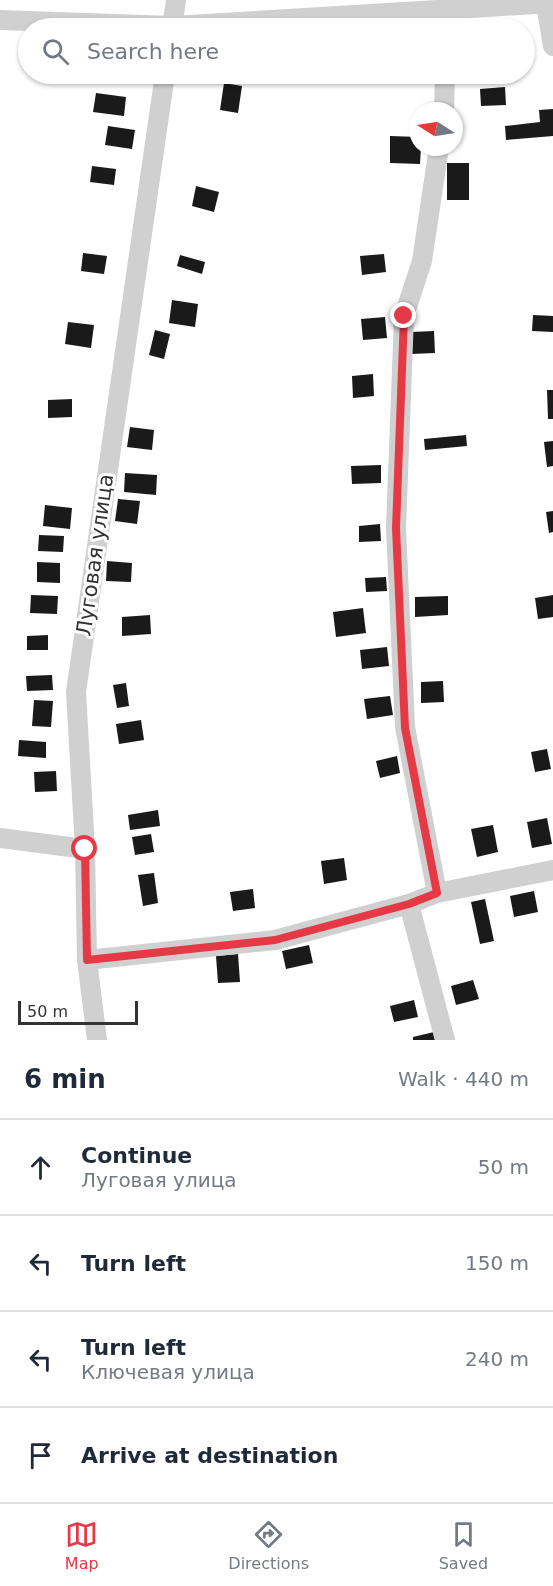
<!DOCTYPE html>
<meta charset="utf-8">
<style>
:root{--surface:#fff;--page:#f6f6f7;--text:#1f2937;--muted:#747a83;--line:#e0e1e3;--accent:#e63946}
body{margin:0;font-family:"DejaVu Sans",sans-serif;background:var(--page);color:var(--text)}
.compass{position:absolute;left:409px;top:102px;width:54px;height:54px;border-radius:50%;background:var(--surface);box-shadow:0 2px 4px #0004;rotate:282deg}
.scale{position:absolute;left:18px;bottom:15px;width:120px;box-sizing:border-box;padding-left:6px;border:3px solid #333;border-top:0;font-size:16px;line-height:21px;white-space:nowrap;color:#333;-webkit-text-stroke:4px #fff;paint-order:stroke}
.stop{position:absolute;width:18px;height:18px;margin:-14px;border:4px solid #e63946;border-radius:50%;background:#fff}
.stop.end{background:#e63946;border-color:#fff;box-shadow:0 2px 6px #0008}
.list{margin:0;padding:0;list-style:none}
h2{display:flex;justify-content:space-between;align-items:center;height:78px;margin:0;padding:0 24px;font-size:26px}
h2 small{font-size:20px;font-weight:400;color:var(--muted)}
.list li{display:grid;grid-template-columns:39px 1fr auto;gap:18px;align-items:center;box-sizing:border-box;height:96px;padding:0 24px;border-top:2px solid var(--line)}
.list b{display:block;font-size:22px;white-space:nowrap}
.list p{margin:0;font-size:20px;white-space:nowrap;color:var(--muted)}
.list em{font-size:20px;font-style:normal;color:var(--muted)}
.icon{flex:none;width:33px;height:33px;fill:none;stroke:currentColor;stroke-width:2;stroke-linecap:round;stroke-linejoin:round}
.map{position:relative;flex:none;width:553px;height:1040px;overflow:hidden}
.search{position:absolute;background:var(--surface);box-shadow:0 2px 4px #0004;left:18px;right:18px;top:18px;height:66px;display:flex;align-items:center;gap:15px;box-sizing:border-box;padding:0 21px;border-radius:33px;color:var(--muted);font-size:22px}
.sheet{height:462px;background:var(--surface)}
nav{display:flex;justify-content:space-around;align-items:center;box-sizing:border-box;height:84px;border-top:2px solid var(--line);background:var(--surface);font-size:16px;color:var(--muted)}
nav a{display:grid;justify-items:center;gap:3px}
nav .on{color:var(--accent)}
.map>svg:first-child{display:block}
.building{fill:#1a1a1a}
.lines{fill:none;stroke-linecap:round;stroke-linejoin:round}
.minor{stroke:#d0d0d0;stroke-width:20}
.route{stroke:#e63946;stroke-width:8}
.labels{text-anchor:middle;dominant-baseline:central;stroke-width:6;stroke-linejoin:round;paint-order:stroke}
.street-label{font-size:21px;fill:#333;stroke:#fff}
</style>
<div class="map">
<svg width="553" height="1040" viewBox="0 0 553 1040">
<rect width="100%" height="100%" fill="#fff"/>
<path class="building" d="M224 83 242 86 238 113 220 110Z
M505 87 506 105 481 106 480 89Z
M96 93 126 97 124 116 93 112Z
M553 109V136L506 140 505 126 540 122 539 110Z
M108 126 135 130 132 149 105 145Z
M390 136 418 137V147H421L420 164 390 163Z
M447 163H469V200H447Z
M92 166 116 169 114 185 90 182Z
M196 186 219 192 214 212 192 206Z
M83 253 107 256 104 274 81 271Z
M384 254 386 272 362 275 360 256Z
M180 255 205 262 202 274 177 266Z
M172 300 198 304 195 327 169 323Z
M533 315 553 316V332L532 331Z
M385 317 387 338 363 340 361 319Z
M68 322 94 325 91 348 65 344Z
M155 330 170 334 164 359 149 355Z
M434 331 435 353 412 354 411 332Z
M373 374 374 396 353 398 352 376Z
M547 390H553V419H548Z
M72 399V417L48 418V400Z
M130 427 154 430 152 450 127 447Z
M466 435 467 446 425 450 424 439Z
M553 441V466L547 467 544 442Z
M381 465V483L352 484 351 466Z
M125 473 157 475 156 495 124 492Z
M118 499 140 501 137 524 115 521Z
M45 505 72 508 70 529 43 526Z
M553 511V532L549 533 546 512Z
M380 524 381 541 359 542V526Z
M39 535 64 536 63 552 38 551Z
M107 561 132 563 131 582 106 581Z
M37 562 60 563V583L37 582Z
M386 577 387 591 366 592 365 578Z
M31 595 58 596 57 614 30 613Z
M553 595V617L538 619 535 598Z
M448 596V615L415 617V597Z
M363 608 366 633 336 637 333 612Z
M150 615 151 634 122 636V617Z
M48 635V650H27V636Z
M387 647 389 666 362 669 360 650Z
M52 675 53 690 27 691 26 676Z
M443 681 444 702 421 703V682Z
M126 683 129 706 117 708 113 685Z
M390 696 393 715 367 719 364 699Z
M34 700 53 701 51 727 32 726Z
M141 720 144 740 119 744 116 724Z
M19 740 46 742V758L18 756Z
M547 749 551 769 535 772 531 752Z
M397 756 400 773 380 778 376 761Z
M56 771 57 791 35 792 34 772Z
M158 810 160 826 130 830 128 815Z
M547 818 552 844 532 848 527 822Z
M493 825 498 852 477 857 471 829Z
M151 834 154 852 135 855 132 837Z
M344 858 347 880 324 884 321 861Z
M154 873 158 903 143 906 138 875Z
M253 889 255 908 233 911 230 892Z
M534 891 538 912 514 917 510 896Z
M485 899 494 941 480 944 471 902Z
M309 945 313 963 286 969 282 951Z
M238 954 240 982 218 983 216 956Z
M473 980 479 999 456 1005 451 986Z
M414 1000 418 1017 394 1022 390 1006Z
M434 1032 436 1040H413V1037Z"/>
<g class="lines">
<path class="minor" d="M546 4 553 46
M0 20 172 26 553 3
M172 28 176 0
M444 111 445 74
M0 838 85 849
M437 893 405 727 396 528 404 316 422 261 439 147
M409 904 445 1040
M87 960 275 940 409 904 437 893 553 870
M97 1040 87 960 85 849 76 692 165 74"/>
</g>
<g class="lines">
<path class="route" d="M85 849 87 960 275 940 409 904 437 893 405 728 396 528 404 316"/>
</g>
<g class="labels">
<g class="street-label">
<text transform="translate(95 555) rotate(-82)">Луговая улица</text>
</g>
</g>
</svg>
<svg class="compass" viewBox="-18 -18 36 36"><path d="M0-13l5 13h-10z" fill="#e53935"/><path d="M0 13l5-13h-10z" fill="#747a83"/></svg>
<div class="scale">50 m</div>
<div class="stop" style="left:85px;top:849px"></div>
<div class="stop end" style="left:404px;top:316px"></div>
<div class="search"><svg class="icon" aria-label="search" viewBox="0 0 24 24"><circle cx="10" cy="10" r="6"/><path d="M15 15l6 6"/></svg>Search here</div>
</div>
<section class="sheet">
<h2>6 min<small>Walk · 440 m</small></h2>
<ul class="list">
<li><svg class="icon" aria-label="ahead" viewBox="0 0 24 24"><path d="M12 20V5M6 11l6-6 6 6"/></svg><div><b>Continue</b><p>Луговая улица</p></div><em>50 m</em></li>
<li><svg class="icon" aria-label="left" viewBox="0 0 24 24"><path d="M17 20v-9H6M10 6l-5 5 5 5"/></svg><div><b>Turn left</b></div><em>150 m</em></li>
<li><svg class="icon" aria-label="left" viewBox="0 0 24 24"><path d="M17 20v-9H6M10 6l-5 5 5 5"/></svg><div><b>Turn left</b><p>Ключевая улица</p></div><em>240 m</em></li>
<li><svg class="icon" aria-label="arrive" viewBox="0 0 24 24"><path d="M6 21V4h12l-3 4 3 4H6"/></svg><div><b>Arrive at destination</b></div></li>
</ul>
</section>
<nav>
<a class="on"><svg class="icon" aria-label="map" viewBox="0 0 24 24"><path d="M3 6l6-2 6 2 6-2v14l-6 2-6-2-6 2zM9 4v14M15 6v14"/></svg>Map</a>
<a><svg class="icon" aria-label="directions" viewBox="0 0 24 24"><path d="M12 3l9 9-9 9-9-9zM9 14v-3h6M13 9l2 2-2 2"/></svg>Directions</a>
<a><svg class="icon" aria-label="saved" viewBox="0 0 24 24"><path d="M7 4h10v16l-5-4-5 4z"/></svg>Saved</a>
</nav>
